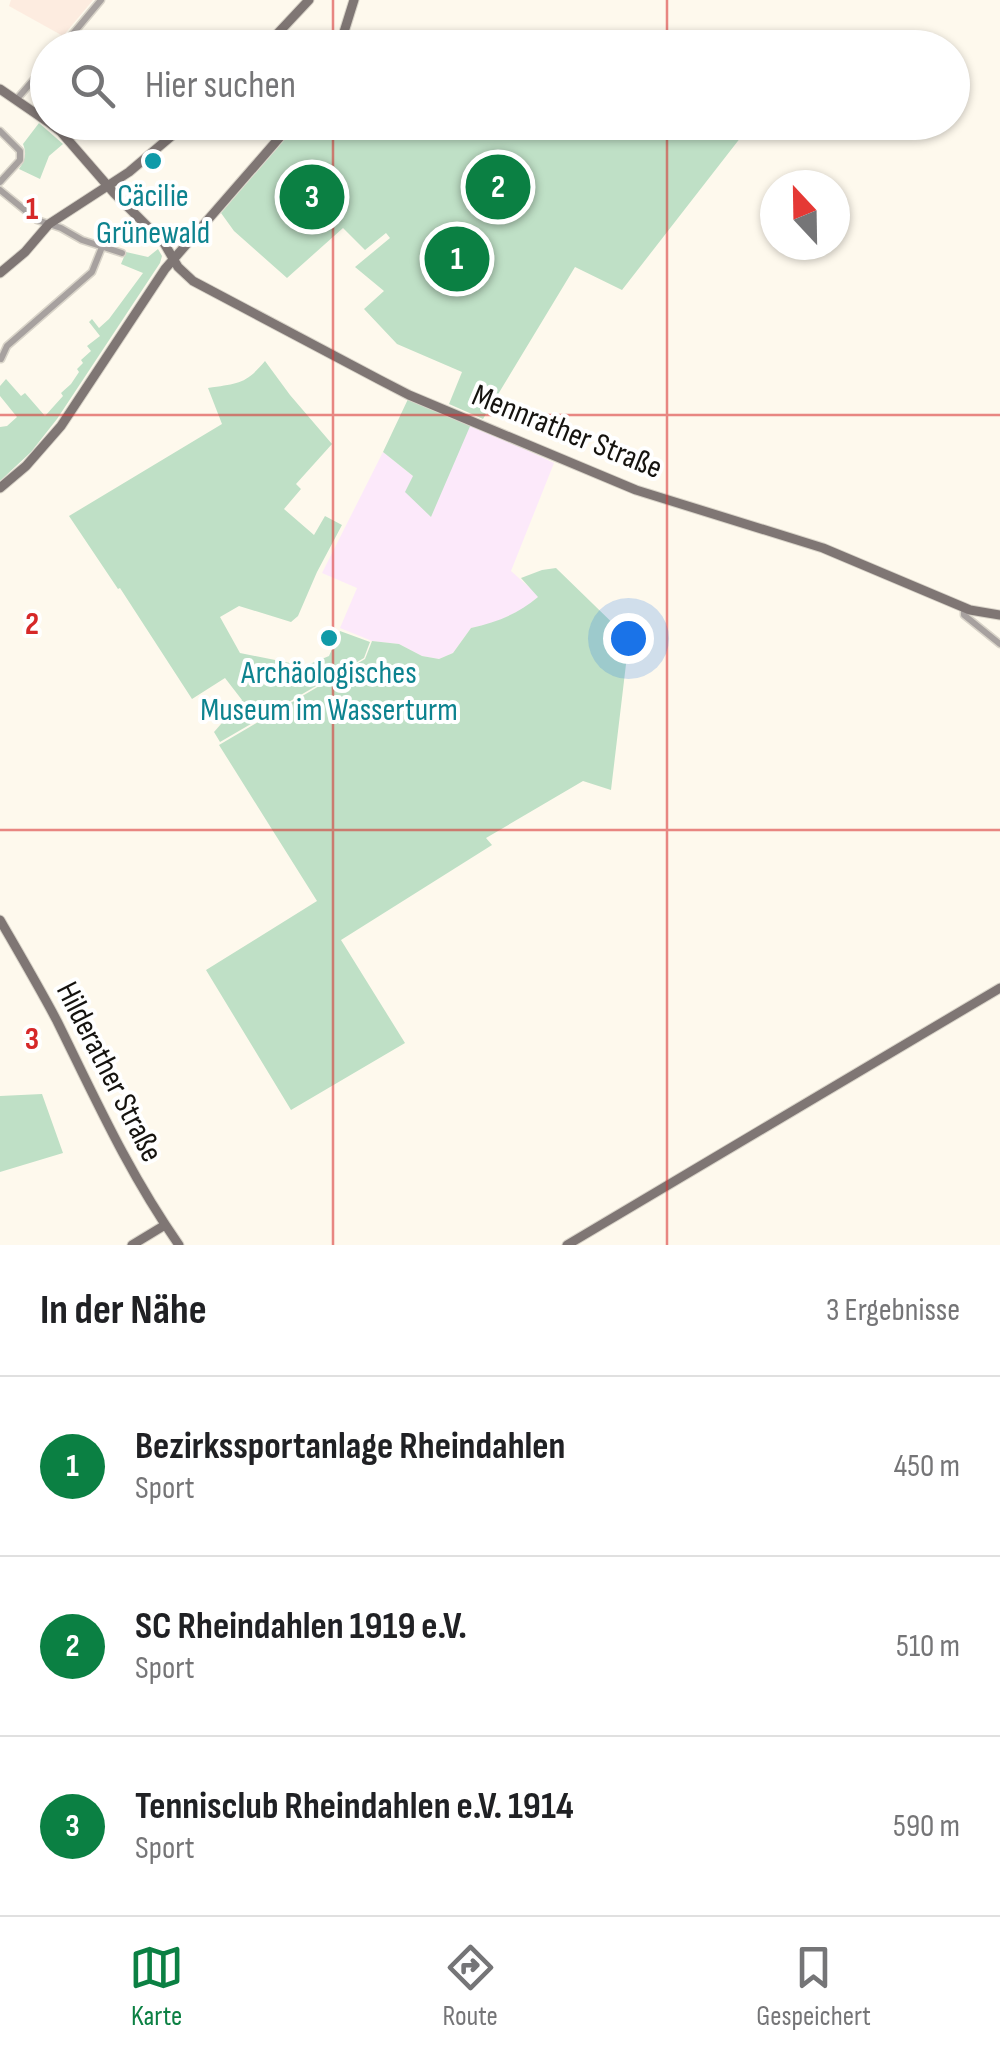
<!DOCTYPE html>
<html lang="de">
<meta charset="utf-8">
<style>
:root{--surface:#fff;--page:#f6f6f6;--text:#202124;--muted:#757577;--line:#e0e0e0;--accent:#0b8043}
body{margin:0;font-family:"Sofia Sans Condensed",sans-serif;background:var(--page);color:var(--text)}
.compass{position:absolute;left:760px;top:170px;width:90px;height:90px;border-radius:50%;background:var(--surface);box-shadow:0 2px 8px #0004;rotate:338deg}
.you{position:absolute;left:628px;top:638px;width:35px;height:35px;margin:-25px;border:8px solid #fff;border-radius:50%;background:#1a73e8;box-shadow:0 0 0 15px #1a73e833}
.badge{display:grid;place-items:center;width:65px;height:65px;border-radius:50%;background:var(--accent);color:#fff;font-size:32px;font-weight:700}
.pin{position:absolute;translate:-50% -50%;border:5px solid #fff;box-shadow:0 2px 10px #0006}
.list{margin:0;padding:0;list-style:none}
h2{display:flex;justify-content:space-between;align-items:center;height:130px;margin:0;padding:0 40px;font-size:42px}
h2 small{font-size:32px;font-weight:400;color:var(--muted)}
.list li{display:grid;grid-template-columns:65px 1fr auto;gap:30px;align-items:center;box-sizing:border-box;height:180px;padding:0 40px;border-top:2px solid var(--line)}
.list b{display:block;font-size:38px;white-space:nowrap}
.list p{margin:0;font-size:32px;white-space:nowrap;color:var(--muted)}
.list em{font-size:32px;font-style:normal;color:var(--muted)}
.icon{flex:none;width:55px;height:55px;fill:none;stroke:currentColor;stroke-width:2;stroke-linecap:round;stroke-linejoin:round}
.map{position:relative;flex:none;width:1000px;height:1245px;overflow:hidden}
.search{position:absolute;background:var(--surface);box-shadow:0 2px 8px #0004;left:30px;right:30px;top:30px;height:110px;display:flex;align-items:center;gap:25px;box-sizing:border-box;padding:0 35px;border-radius:55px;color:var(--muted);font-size:38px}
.sheet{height:670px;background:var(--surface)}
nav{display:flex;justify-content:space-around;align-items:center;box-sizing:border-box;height:140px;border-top:2px solid var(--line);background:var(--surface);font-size:28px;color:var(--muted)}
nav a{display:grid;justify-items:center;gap:5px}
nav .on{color:var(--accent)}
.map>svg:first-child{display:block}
.commercial{fill:#fce9fa}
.education{fill:#fdece0}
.green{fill:#bfe0c6}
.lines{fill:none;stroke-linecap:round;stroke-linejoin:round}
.street-casing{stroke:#d9d4c9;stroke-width:9}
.secondary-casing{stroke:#d9d4c9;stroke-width:11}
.street{stroke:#a7a19f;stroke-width:6}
.secondary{stroke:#7f7674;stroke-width:9}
.grid{fill:none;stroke:#d62828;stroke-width:2.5;stroke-opacity:0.55}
.culture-dot{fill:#0f9aa8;stroke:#fff;stroke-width:4}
.labels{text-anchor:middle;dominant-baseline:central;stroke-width:8;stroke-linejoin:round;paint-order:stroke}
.culture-label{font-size:32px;fill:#0d838f;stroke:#fff}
.street-label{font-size:32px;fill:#15130f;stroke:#fff}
.grid-label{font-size:32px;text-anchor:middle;font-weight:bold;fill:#d62828;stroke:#fff;stroke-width:8;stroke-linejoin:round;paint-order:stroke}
</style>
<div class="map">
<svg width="1000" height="1245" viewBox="0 0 1000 1245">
<rect width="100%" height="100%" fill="#fef9ed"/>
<path class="commercial" d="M470 423 554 463 511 571 539 596 525 608 494 623 471 628 453 653 439 659 422 656 399 644 372 641 340 628 357 588 322 573 383 452 413 476Z"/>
<path class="education" d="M11 0H93L63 36 9 6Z"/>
<path class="green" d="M585 122 600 132 609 122H742L748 128 622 290 575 267 483 419 449 404 462 372 397 344 364 309 384 291 355 267 390 238 386 233 365 250 343 228 287 278 234 231 221 213 299 123Z
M39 123 63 144 49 156 40 179 19 169C25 160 27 154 23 144Z
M158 249 162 256 160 263 57 419 31 452 0 481V427L7 426 17 417 0 396V386L6 379 21 396 25 393 45 416 63 396 61 393 71 384 79 372 77 369 83 363 81 360 91 351 87 346 100 336 89 322 92 319 99 328 109 319 143 273 121 264 126 252 148 257Z
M265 361 290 395 332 444 296 484 301 489 284 509 314 535 325 516 342 525 317 572 298 616 291 622 239 606 220 617 240 653 305 666 329 656 340 631 370 642 364 658 220 742 214 732 242 700 225 678 192 699 120 588 118 589 69 516 222 424 208 388C238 383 245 385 265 361Z
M409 397 471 424 431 517 405 492 413 476 383 452Z
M556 568 629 639 611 790 583 781 486 838 492 845 341 940 405 1043 291 1110 206 970 317 901 219 745 365 659 372 641 399 644 422 656 439 659 453 653 471 628C497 622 518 614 538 597L521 578 542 570Z
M42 1094 63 1153 0 1172V1096Z"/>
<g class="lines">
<defs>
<path id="street" d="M61 48 101 0
M16 100 48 63
M234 122 240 127 247 122
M0 131 20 151V160L0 182
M0 190 37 220 61 228 82 240 122 253
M1 359 7 346 92 272 102 247
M964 607V615L1000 644"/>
<path id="secondary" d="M264 48 309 0
M339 48 354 0
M0 89 48 122
M48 122 61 132 114 193 164 243 178 267 193 281 380 380 409 395 636 490 823 548 970 610 1000 615
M0 273 25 252 49 224 129 172 188 122
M0 488 26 466 61 426 165 269 293 122
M0 920C19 953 39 987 57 1021 95 1098 129 1174 179 1245
M132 1245 165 1225
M567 1245 1000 988"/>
</defs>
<use href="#street" class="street-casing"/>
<use href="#secondary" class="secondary-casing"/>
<use href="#street" class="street"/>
<use href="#secondary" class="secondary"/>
</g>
<path class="grid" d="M333 0V48M667 0V48M333 122V1245M667 122V1245M0 415H1000M0 830H1000"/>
<g class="culture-dot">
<circle cx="153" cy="161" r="10"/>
<circle cx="329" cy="638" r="10"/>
</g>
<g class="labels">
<g class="culture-label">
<text x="153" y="196">Cäcilie<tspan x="153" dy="37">Grünewald</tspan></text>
<text x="329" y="673">Archäologisches<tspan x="329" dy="37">Museum im Wasserturm</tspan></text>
</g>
<g class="street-label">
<text transform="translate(567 432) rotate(22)">Mennrather Straße</text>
<text transform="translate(109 1072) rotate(63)">Hilderather Straße</text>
</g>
</g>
<g class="grid-label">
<text x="32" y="219">1</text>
<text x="32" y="634">2</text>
<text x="32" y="1049">3</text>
</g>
</svg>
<svg class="compass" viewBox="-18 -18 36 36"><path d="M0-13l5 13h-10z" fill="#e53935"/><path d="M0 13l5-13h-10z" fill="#757577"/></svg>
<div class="you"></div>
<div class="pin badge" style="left:457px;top:259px">1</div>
<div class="pin badge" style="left:498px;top:187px">2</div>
<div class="pin badge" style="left:312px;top:197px">3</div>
<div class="search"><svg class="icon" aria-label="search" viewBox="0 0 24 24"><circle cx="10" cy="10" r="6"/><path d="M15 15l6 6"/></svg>Hier suchen</div>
</div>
<section class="sheet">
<h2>In der Nähe<small>3 Ergebnisse</small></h2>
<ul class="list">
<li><span class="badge">1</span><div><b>Bezirkssportanlage Rheindahlen</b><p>Sport</p></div><em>450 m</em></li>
<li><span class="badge">2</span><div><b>SC Rheindahlen 1919 e.V.</b><p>Sport</p></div><em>510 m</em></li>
<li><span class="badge">3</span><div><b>Tennisclub Rheindahlen e.V. 1914</b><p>Sport</p></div><em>590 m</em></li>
</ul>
</section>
<nav>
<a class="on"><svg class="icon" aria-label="map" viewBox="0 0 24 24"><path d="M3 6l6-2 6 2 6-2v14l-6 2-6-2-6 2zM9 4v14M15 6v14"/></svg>Karte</a>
<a><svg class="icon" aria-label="directions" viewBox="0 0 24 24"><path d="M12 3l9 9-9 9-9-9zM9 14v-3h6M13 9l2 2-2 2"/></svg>Route</a>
<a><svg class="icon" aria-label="saved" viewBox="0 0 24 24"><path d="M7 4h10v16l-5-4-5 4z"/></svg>Gespeichert</a>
</nav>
